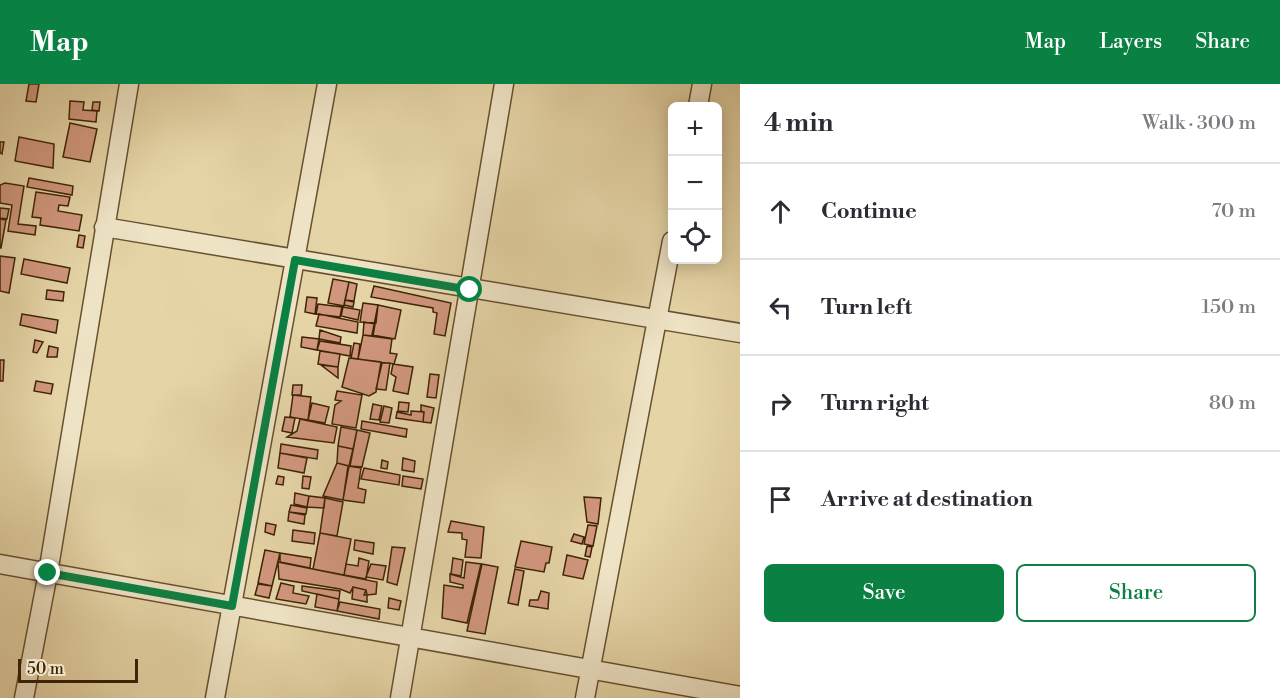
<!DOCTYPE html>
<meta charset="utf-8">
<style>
:root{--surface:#fff;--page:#f2f2f3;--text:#2b2b33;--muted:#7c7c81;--line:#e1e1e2;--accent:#0b8043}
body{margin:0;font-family:"Libre Bodoni",serif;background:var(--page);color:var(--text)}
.controls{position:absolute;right:18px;top:18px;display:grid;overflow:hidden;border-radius:9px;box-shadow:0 3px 15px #0003}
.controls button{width:54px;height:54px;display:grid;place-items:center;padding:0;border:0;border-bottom:2px solid var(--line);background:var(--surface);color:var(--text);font:30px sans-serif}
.scale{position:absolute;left:18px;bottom:15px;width:120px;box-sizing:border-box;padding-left:6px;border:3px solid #3f2407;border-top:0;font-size:16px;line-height:21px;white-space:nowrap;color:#3f2407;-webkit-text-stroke:4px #eee3c5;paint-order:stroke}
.stop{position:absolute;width:18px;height:18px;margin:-14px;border:4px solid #0b8043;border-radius:50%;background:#fff}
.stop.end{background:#0b8043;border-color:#fff;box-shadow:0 2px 6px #0008}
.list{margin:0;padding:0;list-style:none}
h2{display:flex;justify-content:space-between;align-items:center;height:78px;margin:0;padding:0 24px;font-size:26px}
h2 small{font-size:20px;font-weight:400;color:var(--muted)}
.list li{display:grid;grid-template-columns:39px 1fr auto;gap:18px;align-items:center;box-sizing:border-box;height:96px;padding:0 24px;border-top:2px solid var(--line)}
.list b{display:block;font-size:22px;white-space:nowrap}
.list em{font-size:20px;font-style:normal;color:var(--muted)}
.actions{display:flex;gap:12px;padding:18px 24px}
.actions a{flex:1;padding:14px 0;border:2px solid var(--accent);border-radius:9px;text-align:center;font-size:21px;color:var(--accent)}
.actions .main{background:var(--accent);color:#fff}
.icon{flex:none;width:33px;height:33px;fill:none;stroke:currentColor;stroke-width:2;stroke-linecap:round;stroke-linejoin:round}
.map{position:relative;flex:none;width:740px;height:614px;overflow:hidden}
header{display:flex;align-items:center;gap:36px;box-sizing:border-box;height:84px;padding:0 30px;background:var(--accent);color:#fff}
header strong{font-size:28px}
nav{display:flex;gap:33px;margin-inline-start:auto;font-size:21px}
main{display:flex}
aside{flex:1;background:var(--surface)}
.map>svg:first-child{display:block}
.building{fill:#d1977d;stroke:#3f2407;stroke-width:1.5}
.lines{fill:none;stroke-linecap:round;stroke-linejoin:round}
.minor-casing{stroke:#68502f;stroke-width:21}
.minor{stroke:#eee3c5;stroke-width:18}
.route{stroke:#0b8043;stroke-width:8}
</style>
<header>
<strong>Map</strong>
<nav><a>Map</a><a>Layers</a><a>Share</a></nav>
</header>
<main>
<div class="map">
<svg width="740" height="614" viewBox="0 0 740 614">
<rect width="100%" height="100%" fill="#e5d4a6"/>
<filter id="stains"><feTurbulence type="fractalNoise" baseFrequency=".00333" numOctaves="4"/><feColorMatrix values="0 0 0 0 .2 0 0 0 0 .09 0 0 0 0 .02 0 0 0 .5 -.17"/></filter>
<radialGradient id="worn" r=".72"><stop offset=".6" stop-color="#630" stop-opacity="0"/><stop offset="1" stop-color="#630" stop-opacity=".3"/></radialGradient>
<path class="building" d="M29 0H39L36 18 26 17Z
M70 17 84 18 83 26 97 27 96 38 69 35Z
M93 18H100L99 27 92 26Z
M70 39 97 45 90 78 63 73Z
M19 53 54 60 53 84 15 77Z
M0 58H4L2 70 0 69Z
M29 94 73 102 72 111 27 103Z
M5 99 24 102 18 140 36 142 35 151 8 147 12 121 0 119V101Z
M36 108 70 113 68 122 59 121 58 127 82 131 79 147 40 141 41 134 32 133Z
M0 124 9 125 7 135 0 134Z
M0 135 6 136 1 164H0Z
M79 151 85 152 83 164 77 163Z
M0 172 15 174 9 209 0 207Z
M24 175 70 184 67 199 21 190Z
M333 195 349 198 344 222 328 219Z
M349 198 357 200 354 217 345 216Z
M374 202 451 219 445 252 434 250 437 229 433 228V224L371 213Z
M47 206 64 208 63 217 46 215Z
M307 213 317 214 315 230 305 228Z
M345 216 354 218 353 223 344 221Z
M363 219 378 221 376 239 360 238Z
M318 220 342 223 340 233 316 230Z
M378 221 401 226 395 255 372 251Z
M343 223 360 226 358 236 341 232Z
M22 230 58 236 56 249 20 241Z
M319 230 358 238 357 249 316 242Z
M364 238 375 240 373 252 363 251Z
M320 246 341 253 340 259 319 255Z
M363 251 392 255 390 269 397 270 394 280 358 275Z
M302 253 319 255 317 266 301 263Z
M35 256 43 258 37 269 33 268Z
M320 257 351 262 350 272 317 266Z
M354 259 360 260 358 275 351 274Z
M49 262 58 264 57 273H47Z
M320 267 340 270 338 283 318 280Z
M349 274 381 278 376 308 369 312 342 303Z
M0 276H4L3 297H0Z
M382 279H390L386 306 376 305Z
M393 280 413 283 408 310 393 307 396 293 391 290Z
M321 281 338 283V294Z
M430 290 439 291 436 314 427 313Z
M36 297 53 300 51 310 34 307Z
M293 301H302L301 311H292Z
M337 307 362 311 356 344 332 340 335 321 341 317 335 316Z
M293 311 311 313 308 336 290 333Z
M399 318 409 319 408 328 398 327Z
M312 319 329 323 325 339 308 336Z
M373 320 382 322 379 336 370 335Z
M421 321 434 324 431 339 423 338 424 328 421 327Z
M384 322 392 324 389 339 380 338Z
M411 327 424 328 423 338 396 334 397 328 411 331Z
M285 333 295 334 292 349 282 347Z
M300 335 337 343 334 359 287 353 297 347Z
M362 337 407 345 406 353 361 345Z
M341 343 357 346 353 365 338 362Z
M357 346 370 349 362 383 350 382Z
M281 360 318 366 317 375 280 369Z
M338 362 353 365 349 382 337 379Z
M280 369 307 374 304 389 278 384Z
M403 374 415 377 414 388 402 386Z
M382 376 388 378 387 385 381 384Z
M337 379 349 382 343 416 323 412Z
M348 382 361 384 358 404 366 406 364 419 343 416Z
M364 384 400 391 399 401 361 395Z
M278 392 284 393 283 401 276 400Z
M303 392 311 393 309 405 302 404Z
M403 392 423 395 421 405 402 402Z
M295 409 309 412 307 423 294 420Z
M309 412 325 414 324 424 307 423Z
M584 413 601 414 598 440 587 438Z
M325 414 343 418 337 452 320 449Z
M291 421 307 424 306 430 289 428Z
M289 428 305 431 304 440 288 437Z
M451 437 484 443 481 474 465 473 467 456 462 455V449L448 448Z
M266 439 276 441 274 451 265 448Z
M588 441 597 442 593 462 584 460Z
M293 446 315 449 314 460 292 457Z
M320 449 351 455 344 491 313 485Z
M574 450 584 453 582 460 571 457Z
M355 456 374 459 373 470 354 466Z
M521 457 552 463 549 479H546L544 488 515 483Z
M587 462 592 463 590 473 585 472Z
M392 463 405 464 397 501 387 498Z
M265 466 280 469 272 502 258 499Z
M280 469 311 474 310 484 280 478Z
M567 471 588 476 583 495 563 491Z
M359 474 369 477 366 495 344 491 346 480 358 482Z
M453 474 463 476 461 492 451 490Z
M278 478 377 498 376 510 367 511 366 506 353 503 350 509 340 505 279 495Z
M466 478 481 480 467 539 442 534 444 501 463 504V501L450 498V490L464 494Z
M371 480 386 482 383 496 366 493Z
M482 480 498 483 485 550 467 547Z
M515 485 524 487 518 521 508 519Z
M281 499 294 502 293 509 309 512 306 520 276 515Z
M258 500 272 502 269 514 255 511Z
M302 502 340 507 339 515 302 507Z
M353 503 366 506 364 511H367V518L352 515Z
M541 507 549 509 548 525 529 522 530 516H538Z
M317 510 339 515 337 527 315 523Z
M389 514 401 517 399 526 388 524Z
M340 518 380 525 379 535 337 527Z"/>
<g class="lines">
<defs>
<path id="minor" d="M698 22 702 0
M104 143 740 249
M0 480 740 612
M24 614 48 489 129 0
M215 614 327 0
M400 614 504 0
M585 614 672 157"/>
</defs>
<use href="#minor" class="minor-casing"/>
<use href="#minor" class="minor"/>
</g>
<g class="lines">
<path class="route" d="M48 489 232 522 295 176 470 206"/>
</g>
<rect width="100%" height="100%" filter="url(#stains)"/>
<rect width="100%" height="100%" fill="url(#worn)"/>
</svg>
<div class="controls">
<button>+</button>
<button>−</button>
<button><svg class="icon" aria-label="locate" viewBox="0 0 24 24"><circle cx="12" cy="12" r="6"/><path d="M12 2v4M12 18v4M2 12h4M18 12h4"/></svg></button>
</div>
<div class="scale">50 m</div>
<div class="stop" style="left:470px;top:206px"></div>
<div class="stop end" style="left:48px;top:489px"></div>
</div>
<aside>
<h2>4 min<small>Walk · 300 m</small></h2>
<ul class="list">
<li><svg class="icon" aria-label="ahead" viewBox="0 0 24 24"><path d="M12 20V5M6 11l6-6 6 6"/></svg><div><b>Continue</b></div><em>70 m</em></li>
<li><svg class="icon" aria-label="left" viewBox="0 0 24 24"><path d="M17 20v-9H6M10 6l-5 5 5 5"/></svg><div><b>Turn left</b></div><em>150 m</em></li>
<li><svg class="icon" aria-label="right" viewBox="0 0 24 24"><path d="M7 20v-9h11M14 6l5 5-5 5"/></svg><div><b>Turn right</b></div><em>80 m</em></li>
<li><svg class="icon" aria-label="arrive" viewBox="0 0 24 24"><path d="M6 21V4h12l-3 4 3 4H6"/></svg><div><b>Arrive at destination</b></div></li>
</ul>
<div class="actions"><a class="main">Save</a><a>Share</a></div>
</aside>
</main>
